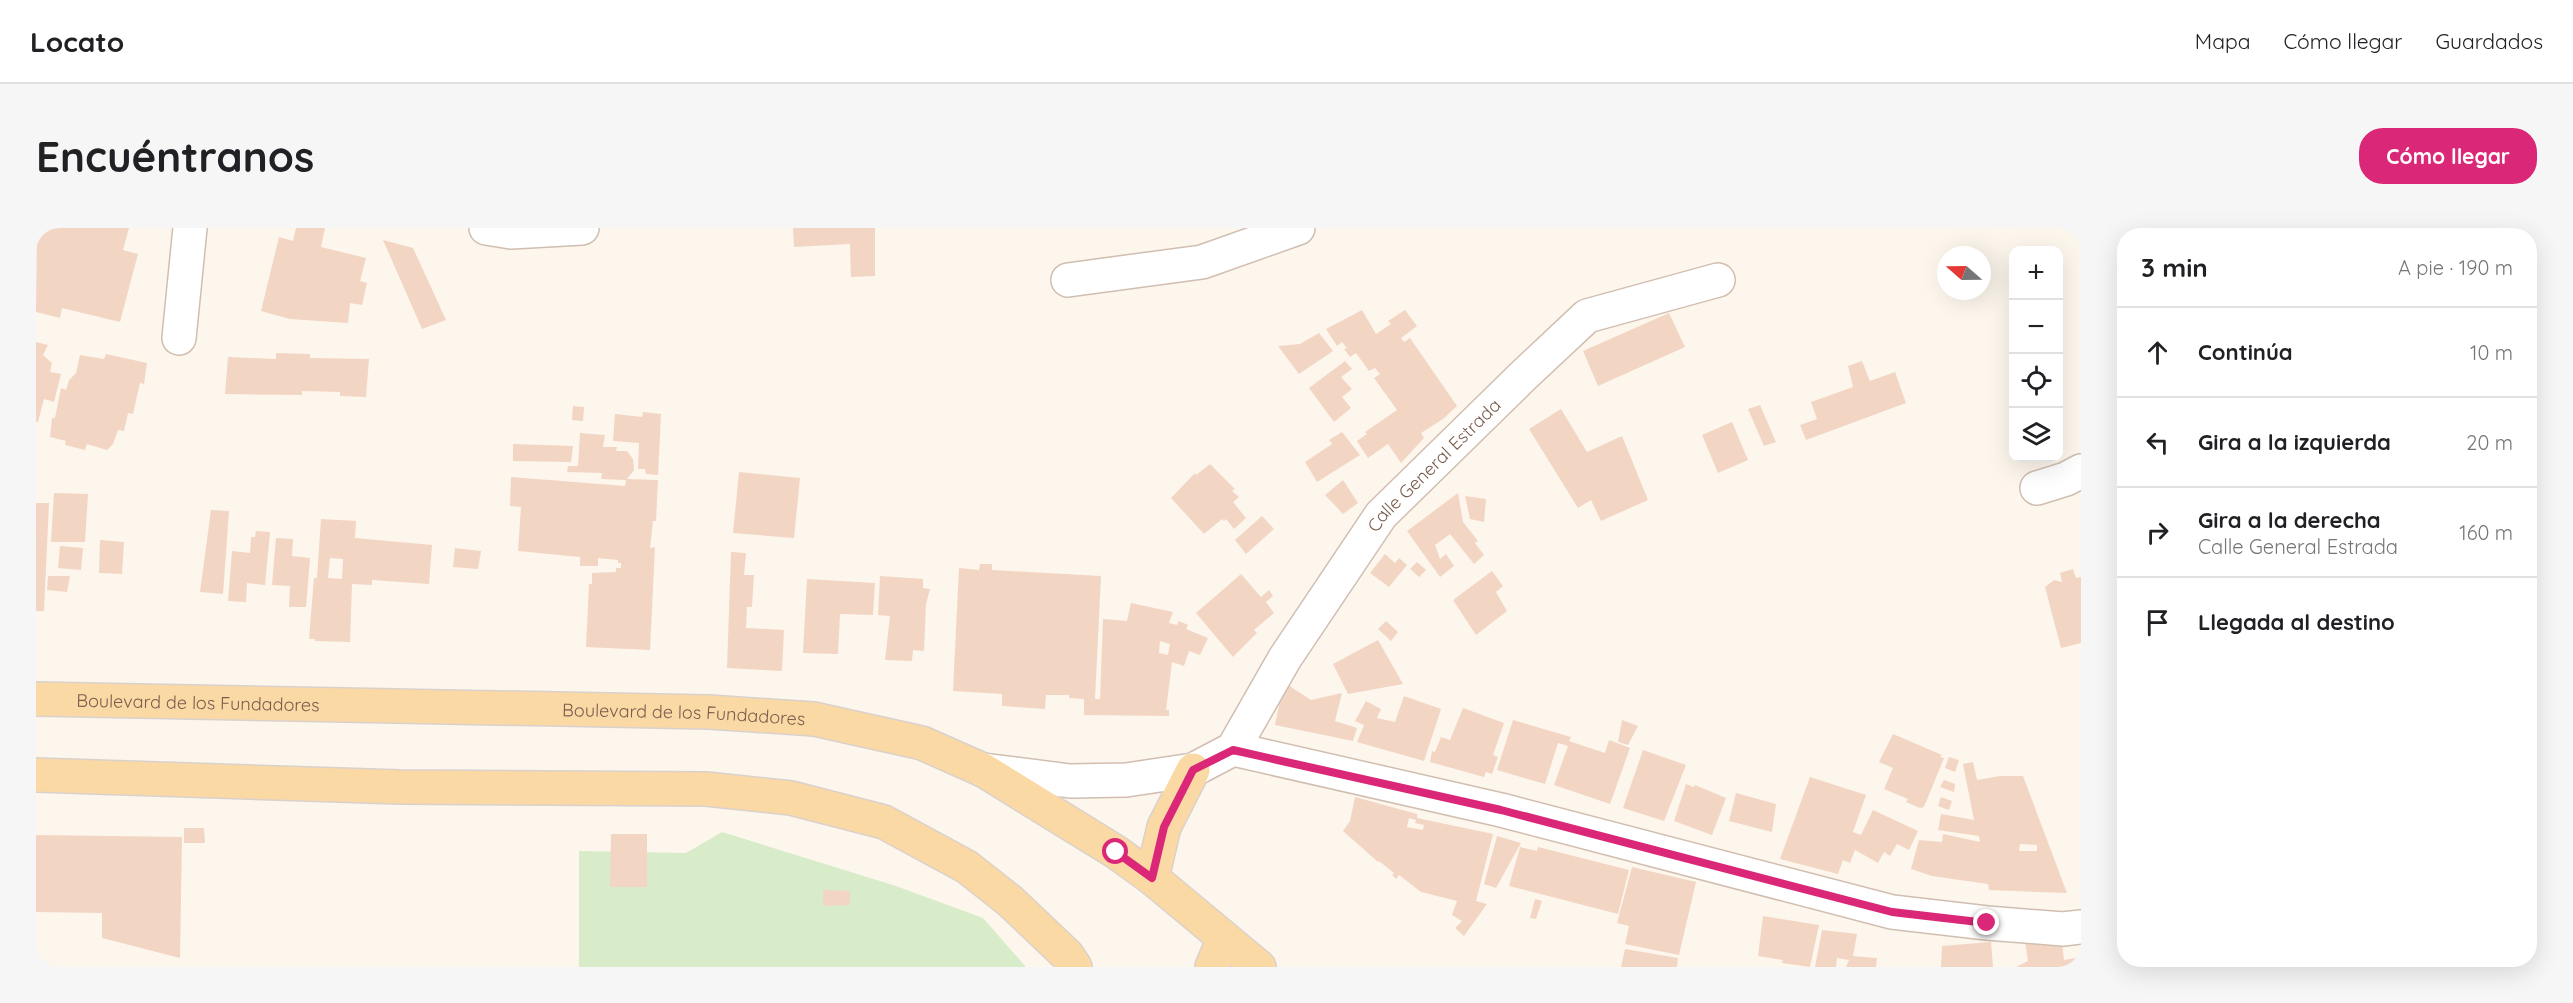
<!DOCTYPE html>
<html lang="es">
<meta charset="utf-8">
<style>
:root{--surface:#fff;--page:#f6f6f6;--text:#202124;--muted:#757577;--line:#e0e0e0;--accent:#db2777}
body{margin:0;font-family:Quicksand,sans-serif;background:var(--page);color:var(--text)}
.controls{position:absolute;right:18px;top:18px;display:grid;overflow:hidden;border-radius:12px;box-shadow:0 6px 24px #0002}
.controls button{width:54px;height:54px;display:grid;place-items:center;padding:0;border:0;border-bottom:2px solid var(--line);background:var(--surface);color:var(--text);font:30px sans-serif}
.compass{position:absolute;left:1901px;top:18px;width:54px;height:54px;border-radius:50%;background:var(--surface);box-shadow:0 6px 24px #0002;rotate:290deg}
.stop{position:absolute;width:18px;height:18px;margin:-14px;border:4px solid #db2777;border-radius:50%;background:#fff}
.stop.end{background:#db2777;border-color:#fff;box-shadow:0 2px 6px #0008}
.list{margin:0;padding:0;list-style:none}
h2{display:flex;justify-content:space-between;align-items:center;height:78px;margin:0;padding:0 24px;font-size:26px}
h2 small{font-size:20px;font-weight:400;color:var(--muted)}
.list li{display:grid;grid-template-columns:39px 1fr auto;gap:18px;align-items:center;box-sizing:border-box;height:90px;padding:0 24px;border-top:2px solid var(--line)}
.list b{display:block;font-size:22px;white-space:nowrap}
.list p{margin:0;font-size:20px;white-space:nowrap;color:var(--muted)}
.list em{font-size:20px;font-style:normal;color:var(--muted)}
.icon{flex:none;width:33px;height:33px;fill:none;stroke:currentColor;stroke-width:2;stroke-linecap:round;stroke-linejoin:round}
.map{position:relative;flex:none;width:2045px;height:739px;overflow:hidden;border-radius:24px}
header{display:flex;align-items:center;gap:36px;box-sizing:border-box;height:84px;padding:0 30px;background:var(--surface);border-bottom:2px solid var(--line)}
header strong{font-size:28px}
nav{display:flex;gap:33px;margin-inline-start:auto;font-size:21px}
.intro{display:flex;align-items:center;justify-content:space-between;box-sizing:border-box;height:144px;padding:0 36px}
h1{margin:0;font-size:42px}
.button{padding:15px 27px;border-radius:24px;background:var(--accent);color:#fff;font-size:21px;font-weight:700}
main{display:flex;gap:36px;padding:0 36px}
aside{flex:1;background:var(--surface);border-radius:24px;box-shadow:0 6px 24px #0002}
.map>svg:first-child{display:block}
.green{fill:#d8ecc9}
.building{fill:#f3d5c3;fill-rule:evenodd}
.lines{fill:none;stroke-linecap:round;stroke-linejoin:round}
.minor-casing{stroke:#d1beb0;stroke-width:36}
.major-casing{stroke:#dad1cd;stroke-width:36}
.minor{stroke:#fff;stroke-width:33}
.major{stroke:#fbd9a5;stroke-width:33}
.route{stroke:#db2777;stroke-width:8}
.labels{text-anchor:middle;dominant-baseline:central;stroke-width:4.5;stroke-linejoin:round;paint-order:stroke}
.street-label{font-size:18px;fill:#7a5c4d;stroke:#fffaf3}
</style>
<header>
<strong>Locato</strong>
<nav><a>Mapa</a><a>Cómo llegar</a><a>Guardados</a></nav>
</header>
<div class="intro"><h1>Encuéntranos</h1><a class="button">Cómo llegar</a></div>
<main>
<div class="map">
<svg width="2045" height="739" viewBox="0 0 2045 739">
<rect width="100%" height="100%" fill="#fdf6ec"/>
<path class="green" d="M686 604 860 658 947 690 990 739H543V623L650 625Z"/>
<path class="building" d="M1 0H93L87 22 102 26 84 94 26 80 24 90 0 84Z
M260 0H289L285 19 330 30 324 53 331 55 326 77 314 75 312 95 254 91 225 83 243 9 257 13Z
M757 0H839V48L815 49 814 16 758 19Z
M347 12 377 20 410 92 386 101Z
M1326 82 1340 106 1355 96 1352 93 1369 82 1381 98 1365 110 1368 114 1374 110 1421 178 1407 191 1385 205 1388 210 1365 235 1352 216 1332 230 1321 213 1331 206 1329 204 1361 182 1338 150 1344 146 1339 140 1333 143 1320 125 1314 129 1308 121 1311 120 1306 114 1301 118 1290 101Z
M1633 85 1649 119 1562 158 1547 123Z
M1283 105 1297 123 1263 146 1242 118 1264 116Z
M0 114 12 117 7 127 16 135 14 144 25 146 18 174 8 171 2 194H0Z
M240 125 274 126V130L333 131 330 169 304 168V164L266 163V167L189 166 192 129 240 131Z
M70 126 111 135 108 156 104 155 97 186 92 185 88 203 82 202 77 216 71 222 51 216 49 222 29 217 30 213 14 209 16 190H19L25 160 30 162 33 152 40 145 44 127 68 131Z
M1309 133 1316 141 1305 149 1316 161 1306 169 1315 180 1298 194 1273 160Z
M1826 133 1834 153 1859 144 1870 175 1770 212 1764 197 1781 191 1775 174 1817 159 1812 138Z
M1724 177 1740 214 1728 218 1712 181Z
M537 178 548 179 547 193 536 192Z
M1525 181 1551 224 1586 208 1612 272 1565 293 1555 272 1542 280 1493 201Z
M607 184 625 186 622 247 610 246 609 241H602L603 215 577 213 579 186 606 189Z
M1696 194 1712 232 1682 245 1666 207Z
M1306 204 1324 227 1281 254 1269 234 1296 216 1293 212Z
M544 205 569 207 567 219H581L580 223H591L597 231 598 242 591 251 622 252 620 293H617L614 320 619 319 614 422 550 419 553 356H556V345L580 344V340H585V335H582V332L562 330V338H544V329L482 323 485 279 474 278 475 249 589 258 590 252 565 251 566 245 531 244 532 238H542Z
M477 216 537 218 535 234 477 233Z
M1174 236 1199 261 1196 263 1203 269 1197 274 1210 290 1198 301 1190 291 1188 293 1186 291 1168 306 1135 270 1159 245 1160 247Z
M703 244 764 250 758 310 697 305Z
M1307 252 1322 275 1307 286 1289 267Z
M18 265 52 266 49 314H15Z
M1422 265 1427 294 1442 313 1439 315 1448 327 1438 336 1414 306 1399 317 1404 331 1410 326 1418 338 1404 349 1371 303Z
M1429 268 1450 271 1448 294 1434 291Z
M0 275H13L8 383H0Z
M175 282 193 283 187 366 164 364Z
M1226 288 1238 301 1210 326 1199 312Z
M285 291 320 293 319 310 396 317 393 356 336 352V357L316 356 314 414 279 413V411H273L278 350H281ZM294 330 307 331 306 351 292 350Z
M220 303 234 304 229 357 211 355 210 374 192 373 196 323 214 325 215 309H219Z
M240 310 257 311 256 328 274 330 270 379H253L254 358 236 357Z
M64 312 88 314 86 346 63 345Z
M24 318 47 320 45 342 22 340Z
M419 320 445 323 442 341 417 339Z
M695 324 710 325 708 347H718L716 379H711L710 400 748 402 746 443 691 440Z
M1349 326 1359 335 1363 330 1371 337 1353 359 1334 345Z
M1381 334 1390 342 1383 349 1374 341Z
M944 336H956V342L1065 348 1059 471H1064L1067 391 1091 393 1095 375 1137 384 1133 395 1141 397 1143 393 1152 397 1150 401 1172 410 1164 427 1153 423 1148 438 1136 434 1130 482H1133V488L1048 487V471L1033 470V467H1010L1009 481 966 478V466L917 463 923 340 943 342ZM1124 413 1134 416 1132 427 1123 425Z
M2037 341 2040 350 2045 349V415L2025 420 2009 359 2018 352 2026 354 2024 345Z
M1456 343 1467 358 1460 364 1471 383 1440 407 1417 372Z
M1205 346 1225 369 1233 362 1237 368 1230 374 1238 385 1218 402 1221 405 1197 429 1160 385Z
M12 348H34L31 364 11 362Z
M844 348 887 351V360L894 361 890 376 888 423 877 422 876 433 849 432 854 388 842 387Z
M771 351 839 355 837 387 804 386 802 426 767 425Z
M1350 393 1362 404 1355 413 1342 401Z
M1342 412 1367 456 1312 466 1297 436Z
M1252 457 1275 472 1306 465 1299 493 1321 500 1317 513 1239 497 1243 477 1239 478Z
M1368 468 1405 481 1388 533 1321 514 1328 497 1319 493 1330 473 1345 481 1341 490 1359 494Z
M1427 480 1468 495 1457 527 1462 529 1456 546 1450 544 1448 549 1394 534 1396 523 1399 524 1405 509 1414 512Z
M1477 492 1535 509 1533 513 1569 525 1573 512 1594 520 1574 576 1518 557 1532 518 1522 515 1509 556 1461 542Z
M1586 492 1602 498 1592 517 1582 514Z
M1857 506 1906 527 1904 529 1908 530 1888 579 1884 580 1870 574 1872 571 1848 561 1857 540 1843 534Z
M1607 522 1650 537 1628 593 1587 580Z
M1913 529 1923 532 1919 544 1909 540Z
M1937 534 1941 552 1964 548H1987L2031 665 1953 662 1952 656 1896 648 1875 641 1883 612 1906 614 1907 606 1944 614 1943 608 1902 602 1905 586 1938 592 1927 536ZM1984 616 2001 617V623H1983Z
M1774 549 1830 567 1817 604 1825 607 1837 582 1882 603 1873 622 1861 616 1854 628 1848 624 1842 635 1819 622 1814 635 1807 632 1802 646 1744 631Z
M1908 552 1919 556 1918 564 1904 559Z
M1650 556 1658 559 1659 557 1690 570 1676 607 1638 593Z
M1700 565 1740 576 1736 604 1693 593Z
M1319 569 1381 586V590L1457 606 1440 673 1451 676 1428 708 1419 700 1426 693 1416 687 1421 673 1385 664 1363 647 1360 651 1356 647 1358 645 1343 633 1342 634 1307 603 1314 593ZM1373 590 1380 592 1379 595 1388 597 1387 602 1371 599Z
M1905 569 1916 573 1913 582 1902 578Z
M148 600H168L169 615H148Z
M575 606H611V659H574Z
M0 607 146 609 144 730 66 710V685L0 684Z
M1461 608 1485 615 1460 660 1448 656Z
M1484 619 1501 623 1502 619 1593 642 1582 686 1473 658Z
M1596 639 1660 654 1643 727 1589 716 1593 698 1581 695Z
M787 662 814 663V677L787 678Z
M1499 671 1506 673 1500 691 1494 690Z
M1727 688 1783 697 1774 739 1746 735 1747 732 1722 728Z
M1786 702 1821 706 1817 728 1841 730 1840 739H1810L1813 732 1801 730 1800 739H1779Z
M1955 714 1957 739H1905L1906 718Z
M1989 714H2026L2028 732 2045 729V739H1980L1992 733Z
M1589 721 1642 730 1641 739H1585Z"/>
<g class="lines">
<defs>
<g id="minor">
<path d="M450 0 475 4 546 0"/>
<path d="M1032 52 1166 34 1262 0"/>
<path d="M143 110 154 0"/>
<path d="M2001 260 2030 251 2045 243"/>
<path d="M1197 521 1465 582 1856 684 1951 695 2027 701 2045 699"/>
<path id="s1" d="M947 542 1034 553 1090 552 1157 542 1197 521 1249 430 1345 287 1486 149 1551 88 1682 52"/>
</g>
<g id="major">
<path id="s2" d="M0 471 673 484 778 491 886 515 947 542 1080 624 1116 650 1223 739"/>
<path d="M0 547 364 559 670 561 755 570 848 594 931 639 974 673 1031 727 1039 739"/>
<path d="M1116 650 1128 599 1157 542"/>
<path d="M1176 739 1188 710"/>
</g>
</defs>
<use href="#minor" class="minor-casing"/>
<use href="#major" class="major-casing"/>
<use href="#minor" class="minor"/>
<use href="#major" class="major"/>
</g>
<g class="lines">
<path class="route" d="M1080 624 1116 650 1128 599 1157 542 1197 522 1465 582 1856 684 1951 695"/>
</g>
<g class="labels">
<g class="street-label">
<text stroke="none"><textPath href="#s1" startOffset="606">Calle General Estrada</textPath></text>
<text stroke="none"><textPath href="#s2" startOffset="162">Boulevard de los Fundadores</textPath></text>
<text stroke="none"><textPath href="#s2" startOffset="648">Boulevard de los Fundadores</textPath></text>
</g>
</g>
</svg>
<div class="controls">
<button>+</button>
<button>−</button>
<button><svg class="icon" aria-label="locate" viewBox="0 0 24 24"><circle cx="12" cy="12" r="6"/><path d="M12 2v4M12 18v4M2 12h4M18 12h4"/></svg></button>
<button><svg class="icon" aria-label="layers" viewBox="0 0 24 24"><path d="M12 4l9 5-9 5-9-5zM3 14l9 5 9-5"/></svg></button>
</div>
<svg class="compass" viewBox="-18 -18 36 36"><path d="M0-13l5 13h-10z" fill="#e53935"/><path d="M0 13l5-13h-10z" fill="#757577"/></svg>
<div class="stop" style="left:1080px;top:624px"></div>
<div class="stop end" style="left:1951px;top:695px"></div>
</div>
<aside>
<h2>3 min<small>A pie · 190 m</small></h2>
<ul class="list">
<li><svg class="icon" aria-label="ahead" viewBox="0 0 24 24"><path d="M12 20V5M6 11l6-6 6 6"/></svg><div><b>Continúa</b></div><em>10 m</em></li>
<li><svg class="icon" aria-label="left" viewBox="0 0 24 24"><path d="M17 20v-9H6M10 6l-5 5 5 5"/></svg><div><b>Gira a la izquierda</b></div><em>20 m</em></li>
<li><svg class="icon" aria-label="right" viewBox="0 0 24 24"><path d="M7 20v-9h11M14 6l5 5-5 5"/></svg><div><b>Gira a la derecha</b><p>Calle General Estrada</p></div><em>160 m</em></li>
<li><svg class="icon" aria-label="arrive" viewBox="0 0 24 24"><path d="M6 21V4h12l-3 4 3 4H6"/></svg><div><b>Llegada al destino</b></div></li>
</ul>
</aside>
</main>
